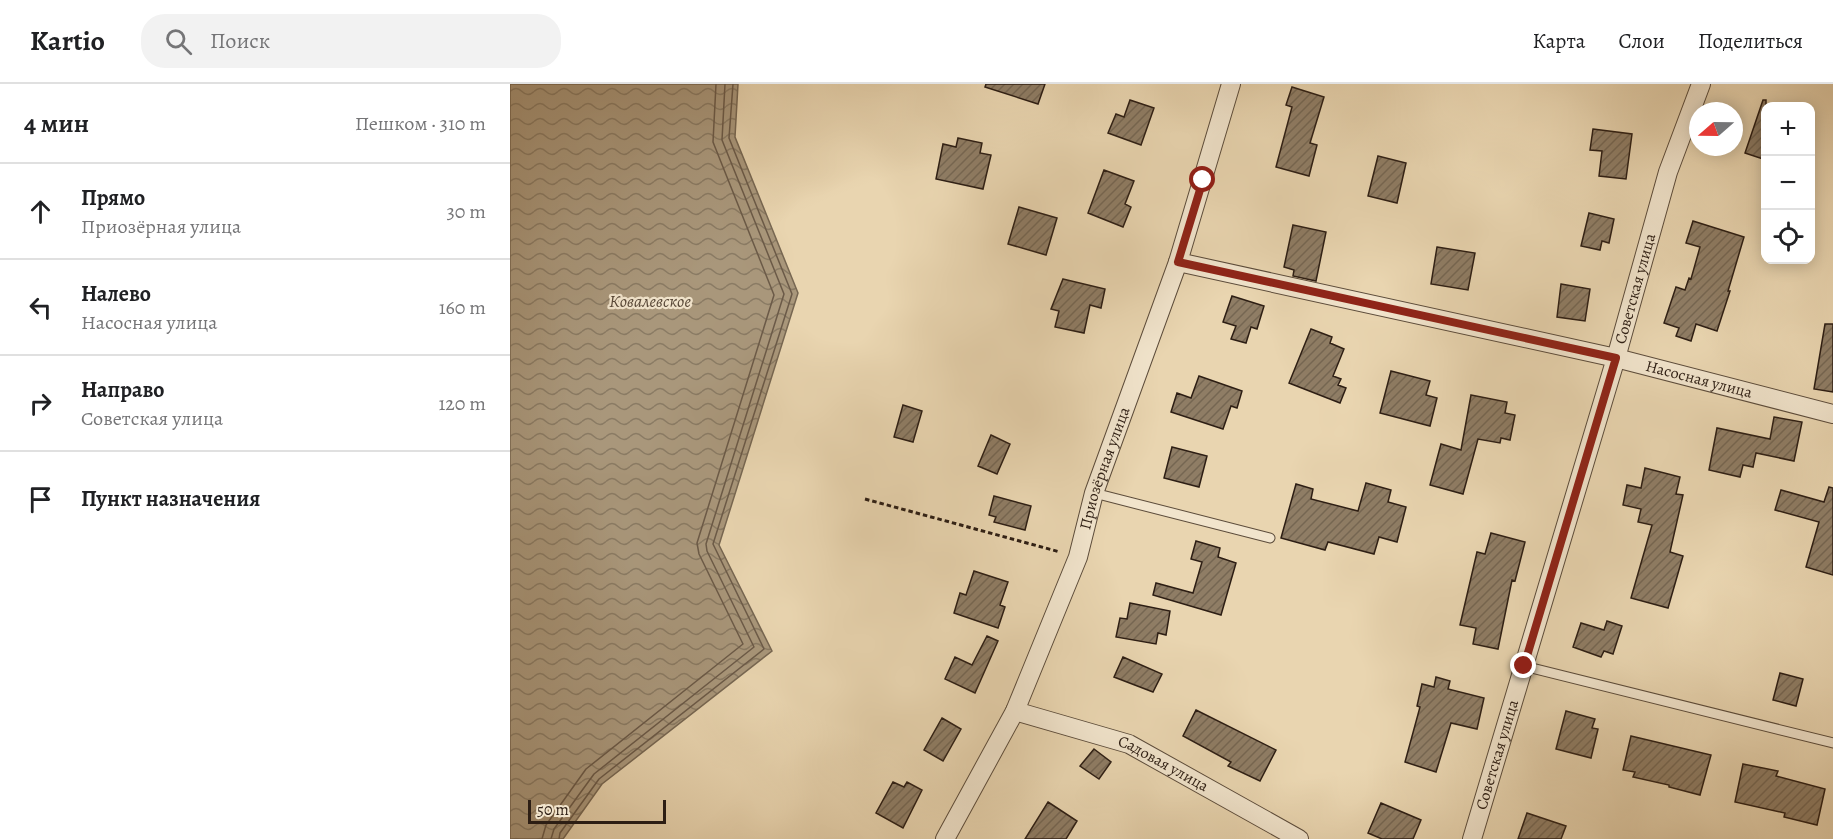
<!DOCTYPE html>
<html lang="ru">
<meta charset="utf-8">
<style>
:root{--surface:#fff;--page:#f2f2f2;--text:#202124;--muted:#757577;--line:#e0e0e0}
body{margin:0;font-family:Alegreya,serif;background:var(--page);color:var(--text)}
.controls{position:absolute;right:18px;top:18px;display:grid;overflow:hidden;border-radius:12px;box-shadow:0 3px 15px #0003}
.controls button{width:54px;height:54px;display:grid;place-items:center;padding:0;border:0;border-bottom:2px solid var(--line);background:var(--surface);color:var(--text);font:30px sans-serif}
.compass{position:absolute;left:1179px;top:18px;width:54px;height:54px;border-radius:50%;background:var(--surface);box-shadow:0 3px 15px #0003;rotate:250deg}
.scale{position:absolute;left:18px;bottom:15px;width:138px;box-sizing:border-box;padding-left:6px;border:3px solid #2d1e14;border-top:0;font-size:16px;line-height:21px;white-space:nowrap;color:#2d1e14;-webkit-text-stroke:4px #f1e4cc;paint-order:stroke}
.stop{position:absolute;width:18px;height:18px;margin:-14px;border:4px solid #8f2418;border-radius:50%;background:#fff}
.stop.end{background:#8f2418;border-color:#fff;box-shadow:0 2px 6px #0008}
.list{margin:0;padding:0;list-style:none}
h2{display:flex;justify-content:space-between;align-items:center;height:78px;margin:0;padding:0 24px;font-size:26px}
h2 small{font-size:20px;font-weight:400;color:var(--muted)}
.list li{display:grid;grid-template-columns:39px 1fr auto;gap:18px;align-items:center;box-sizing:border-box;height:96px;padding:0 24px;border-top:2px solid var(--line)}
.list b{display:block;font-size:22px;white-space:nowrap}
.list p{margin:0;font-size:20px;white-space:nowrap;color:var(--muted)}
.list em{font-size:20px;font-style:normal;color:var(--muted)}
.icon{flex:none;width:33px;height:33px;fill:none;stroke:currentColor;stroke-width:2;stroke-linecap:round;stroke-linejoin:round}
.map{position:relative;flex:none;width:1323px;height:755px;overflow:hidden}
header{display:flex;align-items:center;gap:36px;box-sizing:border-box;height:84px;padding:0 30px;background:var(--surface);border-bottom:2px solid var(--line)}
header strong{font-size:28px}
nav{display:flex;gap:33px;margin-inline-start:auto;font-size:21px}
.search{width:420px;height:54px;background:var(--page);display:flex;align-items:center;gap:15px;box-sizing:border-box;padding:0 21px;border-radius:24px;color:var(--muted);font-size:22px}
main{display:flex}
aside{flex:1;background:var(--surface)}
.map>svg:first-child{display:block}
.water{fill:url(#water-waves);stroke:#776752;stroke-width:1.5}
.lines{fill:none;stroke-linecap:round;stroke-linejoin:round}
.shore{stroke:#6b5a48;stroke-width:1.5}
.building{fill:url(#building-hatch);stroke:#2d1e14;stroke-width:1.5}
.service-casing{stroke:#5c4c3b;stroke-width:11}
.minor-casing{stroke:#5c4c3b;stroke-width:20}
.path{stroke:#2d1e14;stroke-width:3;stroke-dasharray:4.5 3;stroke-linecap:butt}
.service{stroke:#f1e4cc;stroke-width:9}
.minor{stroke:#f1e4cc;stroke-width:18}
.route{stroke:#8f2418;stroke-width:8}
.labels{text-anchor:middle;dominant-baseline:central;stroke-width:4.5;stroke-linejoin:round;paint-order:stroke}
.street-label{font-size:16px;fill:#2d1e14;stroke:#f1e4cc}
.water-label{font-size:18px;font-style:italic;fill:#584838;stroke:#f1e4cc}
</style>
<header>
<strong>Kartio</strong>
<div class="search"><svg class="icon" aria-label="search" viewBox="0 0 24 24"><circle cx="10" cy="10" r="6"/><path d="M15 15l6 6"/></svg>Поиск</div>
<nav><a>Карта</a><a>Слои</a><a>Поделиться</a></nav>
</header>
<main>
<aside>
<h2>4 мин<small>Пешком · 310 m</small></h2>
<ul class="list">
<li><svg class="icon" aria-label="ahead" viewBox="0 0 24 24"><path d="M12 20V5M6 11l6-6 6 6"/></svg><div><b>Прямо</b><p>Приозёрная улица</p></div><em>30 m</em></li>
<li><svg class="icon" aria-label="left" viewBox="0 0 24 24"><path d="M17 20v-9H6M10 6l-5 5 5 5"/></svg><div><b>Налево</b><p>Насосная улица</p></div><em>160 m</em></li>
<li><svg class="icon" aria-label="right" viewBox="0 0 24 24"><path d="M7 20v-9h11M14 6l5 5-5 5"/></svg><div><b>Направо</b><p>Советская улица</p></div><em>120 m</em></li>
<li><svg class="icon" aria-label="arrive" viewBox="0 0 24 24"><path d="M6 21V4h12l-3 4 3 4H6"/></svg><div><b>Пункт назначения</b></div></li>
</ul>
</aside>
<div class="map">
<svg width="1323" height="755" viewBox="0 0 1323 755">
<defs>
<pattern id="water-waves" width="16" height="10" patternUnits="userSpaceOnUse" patternTransform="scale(1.5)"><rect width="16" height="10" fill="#a9977b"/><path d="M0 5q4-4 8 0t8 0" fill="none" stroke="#8a7b64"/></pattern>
<pattern id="building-hatch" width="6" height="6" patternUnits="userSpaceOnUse" patternTransform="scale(1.5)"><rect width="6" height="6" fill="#8f7d65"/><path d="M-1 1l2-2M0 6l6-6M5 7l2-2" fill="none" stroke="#756652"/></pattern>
</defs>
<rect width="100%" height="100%" fill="#e9d5b0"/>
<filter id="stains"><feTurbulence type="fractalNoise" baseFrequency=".00333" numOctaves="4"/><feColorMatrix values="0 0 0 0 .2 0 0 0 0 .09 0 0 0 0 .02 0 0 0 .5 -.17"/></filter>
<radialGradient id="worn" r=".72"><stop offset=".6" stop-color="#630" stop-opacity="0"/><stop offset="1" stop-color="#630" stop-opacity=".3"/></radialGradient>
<path class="water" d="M0 0H228L225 53 288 209 209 461 262 567 92 700 53 755H0Z"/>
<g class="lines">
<path class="shore" d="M32 755 36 741 76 685 233 560 189 470 187 459 264 211 203 58 206 0
M41 755 44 745 84 690 244 563 197 467 196 460 274 210 212 56 215 0
M49 755 50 749 89 695 254 565 203 460 282 210 219 54 223 0"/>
</g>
<path class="building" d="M476 0H535L528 20 475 3Z
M782 3 814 13 800 59 807 61 799 92 766 83 782 23 776 21Z
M620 16 644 24 631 61 598 49 606 30 614 33Z
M1253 16H1256V76L1235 69Z
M1083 45 1122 50 1116 95 1089 92 1092 67 1080 66Z
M448 54 472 59 470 69 481 71 473 105 426 95 433 60 446 63Z
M868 72 896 79 887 119 858 112Z
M594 86 624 97 615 120 621 123 613 143 578 129Z
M509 123 547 134 536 171 498 160Z
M1079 129 1104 135 1099 159 1092 157 1090 166 1071 162Z
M1183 137 1234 153 1218 207H1220L1207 247 1186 240 1181 257 1166 252 1169 244 1154 239 1166 203 1175 206 1179 194 1181 195 1190 163 1176 159Z
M783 141 816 148 806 197 783 192 784 186 774 183Z
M927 163 965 169 958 206 921 200Z
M553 195 595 205 591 224 580 221 574 249 545 243 549 227 541 225Z
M1051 200 1080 205 1075 237 1047 233Z
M722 212 754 222 747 245 741 243 736 259 721 255 726 242 713 238Z
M1315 240H1323V308L1304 305Z
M801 245 822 253 820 259 834 265 823 292 831 295 828 301 836 304 830 319 779 299Z
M881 287 920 297 916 311 927 314 920 342 870 329Z
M689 292 732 307 727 324 721 322 713 345 661 328 667 309 681 314Z
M961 311 997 318 995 329 1005 331 1000 356 991 354 990 359 968 355 953 410 920 401 931 360 951 366Z
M393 321 412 327 403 358 384 353Z
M1264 333 1292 338 1284 377 1246 369 1243 383 1233 381 1230 393 1199 386 1207 344 1260 355Z
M481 351 500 360 487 390 468 382Z
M662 363 697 372 689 403 654 394Z
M1135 384 1170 393 1166 410 1173 411 1160 468 1173 472 1158 524 1121 514 1142 441 1128 438 1131 425 1113 421 1117 401 1131 404Z
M856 399 881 406 878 418 896 423 887 458 869 453 864 470 818 458 815 466 771 454 786 400 803 405 801 415 848 427Z
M1319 403 1323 404V491L1296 483 1309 438 1265 426 1271 406 1314 418Z
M484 412 521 422 515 446 484 438 486 433 479 431Z
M981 449 1015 458 1005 497 1002 496 988 565 963 560 966 544 950 541 967 468 975 470Z
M686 457 710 464 708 473 726 479 711 531 643 511 646 499 683 509 692 478 681 475Z
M464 487 498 498 490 521 495 523 488 544 444 529 450 509 456 511Z
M620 519 660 527 656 551 648 549 646 560 606 553 610 534 617 535Z
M1097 537 1112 542 1103 570 1094 567 1091 573 1063 563 1071 539 1094 546Z
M477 552 488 557 465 609 435 595 445 573 462 581Z
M613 573 652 590 643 608 604 593Z
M1270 589 1293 595 1286 622 1263 616Z
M926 593 940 597 938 605 974 614 967 645 941 639 926 688 895 678 910 623 907 622 912 600 924 603Z
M686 626 766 666 750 697 718 682 721 678 673 652Z
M1056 627 1085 635 1082 644 1088 645 1081 674 1046 665Z
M432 634 451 645 433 677 414 666Z
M1121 652 1201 671 1190 711 1159 703V701L1123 693 1125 688 1113 686Z
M584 665 601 678 589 695 570 682Z
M1233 680 1268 687 1266 692 1315 705 1307 741 1274 733 1275 729 1225 718Z
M383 698 394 703 397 698 412 706 393 744 366 729Z
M538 718 567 737 556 755H515Z
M871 719 911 736 903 755H872L858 749Z
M1017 729 1056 742 1051 755H1008Z"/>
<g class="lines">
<defs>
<path id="service" d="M584 409 760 454
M1014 582 1323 659"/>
<g id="minor">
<path id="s1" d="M668 178 1106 274 1323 330"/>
<path id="s2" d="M505 627 619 660 789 755"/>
<path id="s3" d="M435 755 505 627 568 473 584 409 668 178 721 0"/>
<path id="s4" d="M962 755 1106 274 1158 88 1191 0"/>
</g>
</defs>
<use href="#service" class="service-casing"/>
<use href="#minor" class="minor-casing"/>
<path class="path" d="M355 415 550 468"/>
<use href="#service" class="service"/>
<use href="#minor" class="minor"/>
</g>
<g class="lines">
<path class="route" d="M693 96 668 178 1106 274 1014 582"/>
</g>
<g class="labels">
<g class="street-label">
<text stroke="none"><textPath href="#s4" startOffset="574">Советская улица</textPath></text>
<text stroke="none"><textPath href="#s1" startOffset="534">Насосная улица</textPath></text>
<text stroke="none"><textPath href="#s3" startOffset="405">Приозёрная улица</textPath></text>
<text stroke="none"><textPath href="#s4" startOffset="88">Советская улица</textPath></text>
<text stroke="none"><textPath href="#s2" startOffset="158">Садовая улица</textPath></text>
</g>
<g class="water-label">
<text x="140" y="217">Ковалевское</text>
</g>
</g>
<rect width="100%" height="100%" filter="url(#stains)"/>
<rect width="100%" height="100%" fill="url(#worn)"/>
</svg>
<div class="controls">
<button>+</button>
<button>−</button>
<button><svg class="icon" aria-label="locate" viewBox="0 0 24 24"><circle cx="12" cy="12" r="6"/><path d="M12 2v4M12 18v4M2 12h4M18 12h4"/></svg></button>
</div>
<svg class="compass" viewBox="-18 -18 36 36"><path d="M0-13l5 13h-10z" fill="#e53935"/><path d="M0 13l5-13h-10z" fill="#757577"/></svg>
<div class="scale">50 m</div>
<div class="stop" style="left:693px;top:96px"></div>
<div class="stop end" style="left:1014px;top:582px"></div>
</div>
</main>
